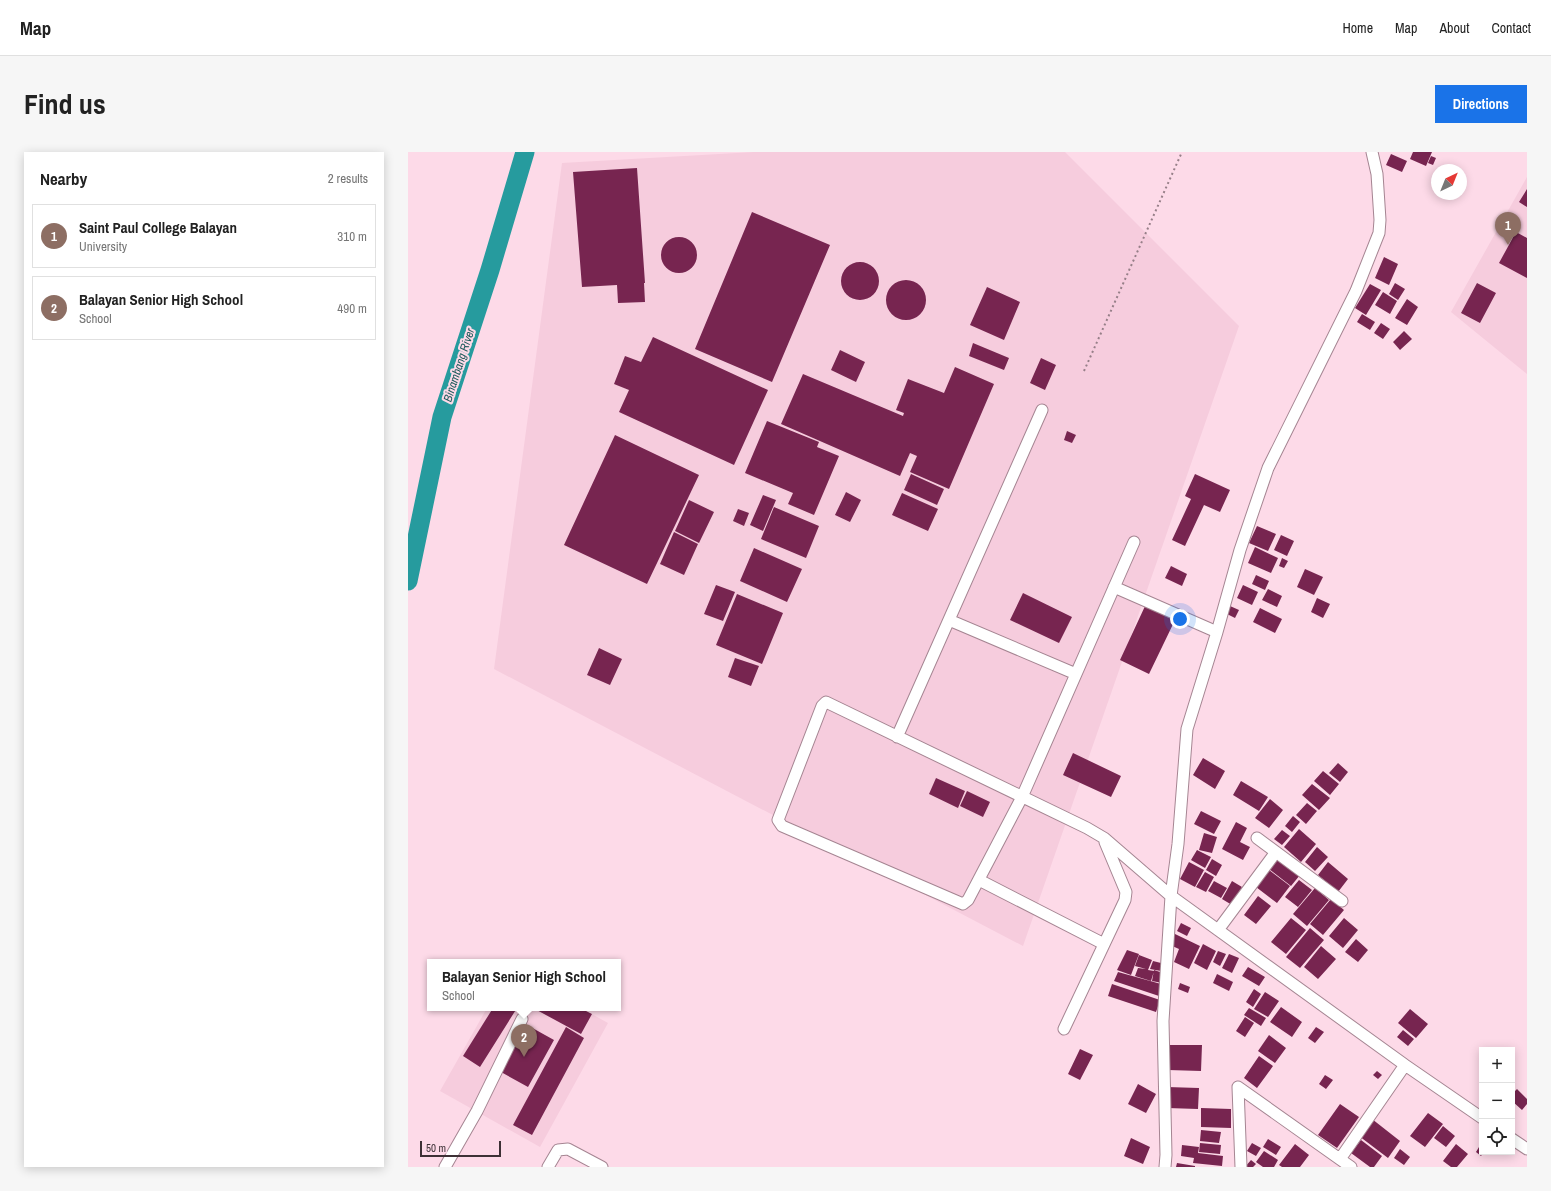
<!DOCTYPE html>
<meta charset="utf-8">
<style>
:root{--surface:#fff;--page:#f6f6f6;--text:#222;--muted:#767676;--line:#e0e0e0;--accent:#1a73e8}
body{margin:0;font-family:"Archivo Narrow",sans-serif;background:var(--page);color:var(--text)}
.controls{position:absolute;right:12px;bottom:12px;display:grid;overflow:hidden;border-radius:0px;box-shadow:0 2px 10px #0003}
.controls button{width:36px;height:36px;display:grid;place-items:center;padding:0;border:0;border-bottom:1px solid var(--line);background:var(--surface);color:var(--text);font:20px sans-serif}
.compass{position:absolute;left:1023px;top:12px;width:36px;height:36px;border-radius:50%;background:var(--surface);box-shadow:0 2px 10px #0003;rotate:43deg}
.scale{position:absolute;left:12px;bottom:10px;width:81px;box-sizing:border-box;padding-left:4px;border:2px solid #3d3035;border-top:0;font-size:11px;line-height:14px;white-space:nowrap;color:#3d3035;-webkit-text-stroke:3px #fddae8;paint-order:stroke}
.you{position:absolute;left:772px;top:467px;width:14px;height:14px;margin:-10px;border:3px solid #fff;border-radius:50%;background:#1a73e8;box-shadow:0 0 0 6px #1a73e833}
.badge{display:grid;place-items:center;width:26px;height:26px;border-radius:50%;background:var(--accent);color:#fff;font-size:13px;font-weight:700}
.pin{position:absolute;translate:-50% -33px;filter:drop-shadow(0 1px 2px #0008)}
.pin::after{content:'';position:absolute;top:21px;width:14px;height:12px;background:inherit;clip-path:polygon(0 0,100% 0,50% 100%)}
.popup{position:absolute;left:19px;top:807px;width:194px;height:52px;box-sizing:border-box;display:grid;place-content:center;border-radius:0px;background:var(--surface);filter:drop-shadow(0 1px 3px #0005);font-size:13px;white-space:nowrap;color:var(--muted)}
.popup b{font-size:15px;color:var(--text)}
.popup::after{content:'';position:absolute;left:50%;top:100%;margin-left:-8px;border:8px solid transparent;border-top-color:var(--surface)}
.list{margin:0;padding:0;list-style:none}
h2{display:flex;justify-content:space-between;align-items:center;height:52px;margin:0;padding:0 16px;font-size:17px}
h2 small{font-size:13px;font-weight:400;color:var(--muted)}
.list li{display:grid;grid-template-columns:26px 1fr auto;gap:12px;align-items:center;box-sizing:border-box;height:64px;margin:0 8px 8px;padding:0 8px;border:1px solid var(--line);border-radius:0px}
.list b{display:block;font-size:15px;white-space:nowrap}
.list p{margin:0;font-size:13px;white-space:nowrap;color:var(--muted)}
.list em{font-size:13px;font-style:normal;color:var(--muted)}
.icon{flex:none;width:22px;height:22px;fill:none;stroke:currentColor;stroke-width:2;stroke-linecap:round;stroke-linejoin:round}
.map{position:relative;flex:none;width:1119px;height:1015px;overflow:hidden;border-radius:0px}
header{display:flex;align-items:center;gap:24px;box-sizing:border-box;height:56px;padding:0 20px;background:var(--surface);border-bottom:1px solid var(--line)}
header strong{font-size:19px}
nav{display:flex;gap:22px;margin-inline-start:auto;font-size:14px}
.intro{display:flex;align-items:center;justify-content:space-between;box-sizing:border-box;height:96px;padding:0 24px}
h1{margin:0;font-size:28px}
.button{padding:10px 18px;border-radius:0px;background:var(--accent);color:#fff;font-size:14px;font-weight:700}
main{display:flex;gap:24px;padding:0 24px}
aside{flex:1;background:var(--surface);border-radius:0px;box-shadow:0 2px 10px #0003}
.map>svg:first-child{display:block}
.built{fill:#f6ccdd}
.lines{fill:none;stroke-linecap:round;stroke-linejoin:round}
.river{stroke:#269b9e;stroke-width:19}
.building{fill:#772550}
.minor-casing{stroke:#a58592;stroke-width:13}
.path{stroke:#967f88;stroke-width:2;stroke-dasharray:2 3;stroke-linecap:butt}
.minor{stroke:#fff;stroke-width:11}
.labels{text-anchor:middle;dominant-baseline:central;stroke-width:4;stroke-linejoin:round;paint-order:stroke}
.water-label{font-size:12px;font-style:italic;fill:#1e5b5c;stroke:#fddae8}
</style>
<header>
<strong>Map</strong>
<nav><a>Home</a><a>Map</a><a>About</a><a>Contact</a></nav>
</header>
<div class="intro"><h1>Find us</h1><a class="button">Directions</a></div>
<main>
<aside>
<h2>Nearby<small>2 results</small></h2>
<ul class="list">
<li><span class="badge" style="background:#8d6e63">1</span><div><b>Saint Paul College Balayan</b><p>University</p></div><em>310 m</em></li>
<li><span class="badge" style="background:#8d6e63">2</span><div><b>Balayan Senior High School</b><p>School</p></div><em>490 m</em></li>
</ul>
</aside>
<div class="map">
<svg width="1119" height="1015" viewBox="0 0 1119 1015">
<rect width="100%" height="100%" fill="#fddae8"/>
<path class="built" d="M346 0H657L831 174 615 794 86 517 154 11Z
M1119 25V222L1043 160Z
M79 856H173L200 871 132 995 32 939Z"/>
<g class="lines">
<path class="river" d="M0 429 34 265 82 118 117 0"/>
</g>
<path class="building" d="M1005 0H1024L1018 14 1002 7Z
M983 2 999 9 994 20 978 13Z
M1023 4 1028 6 1025 13 1020 11Z
M229 16 237 131H236L237 150 210 151 209 133 174 135 165 20Z
M1119 37V55L1111 50Z
M344 60 422 93 364 230 287 197Z
M1108 80 1119 86V126L1091 111Z
M253 103a18 18 0 1 1 36 0a18 18 0 1 1-36 0Z
M976 105 990 112 981 133 967 126Z
M433 129a19 19 0 1 1 38 0a19 19 0 1 1-38 0Z
M478 148a20 20 0 1 1 40 0a20 20 0 1 1-40 0Z
M987 131 997 137 990 148 981 142Z
M1069 131 1088 141 1072 171 1053 161Z
M962 132 973 138 958 163 947 156Z
M579 135 612 150 596 188 562 173Z
M975 140 989 149 982 162 967 153Z
M999 147 1010 155 999 173 987 166Z
M954 162 967 170 962 178 949 170Z
M973 171 982 177 975 187 966 181Z
M996 179 1004 187 992 198 985 190Z
M245 185 360 238 326 313 211 260 221 238 206 232 217 204 233 210Z
M565 191 601 206 596 218 561 204Z
M432 198 457 210 448 230 423 218Z
M633 206 648 213 637 238 622 231Z
M547 215 586 232 541 337 502 320 509 304 502 301 492 324 373 272 395 222 495 264 496 261 488 258 500 227 536 241Z
M359 269 411 290 409 295 431 304 406 363 380 352 385 341 337 321Z
M659 279 668 283 664 291 656 288Z
M207 283 291 323 239 432 156 393Z
M503 322 536 337 529 353 496 338Z
M787 322 822 338 812 360 796 353 777 394 764 388 783 347 777 344Z
M438 340 453 348 442 370 427 363Z
M494 341 530 357 520 379 484 363Z
M355 343 368 348 355 379 342 373Z
M281 348 306 360 291 391 267 379Z
M366 355 411 374 398 406 353 387Z
M330 357 341 361 336 374 325 369Z
M849 374 868 382 860 399 841 391Z
M266 380 290 392 276 423 252 412Z
M873 383 886 389 879 404 866 398Z
M847 395 870 406 863 421 840 411Z
M346 396 394 417 379 450 332 429Z
M874 406 880 409 876 416 871 414Z
M763 414 779 422 774 434 757 426Z
M897 417 915 425 906 443 889 435Z
M848 423 861 429 857 438 844 432Z
M308 433 327 440 315 469 296 462Z
M835 433 850 440 844 453 829 446Z
M860 437 874 444 869 455 854 448Z
M615 441 664 465 651 491 602 468Z
M329 442 375 461 354 512 308 493Z
M909 446 922 452 915 466 903 460Z
M738 452 768 466 741 522 712 508Z
M822 454 831 458 827 466 819 462Z
M852 456 874 467 867 481 845 470Z
M191 496 214 507 202 533 179 523Z
M327 506 351 514 343 534 320 525Z
M665 601 713 624 703 645 655 623Z
M795 606 817 619 807 637 785 623Z
M930 611 940 620 932 630 921 621Z
M915 619 931 632 922 643 906 629Z
M528 626 557 639 550 656 521 642Z
M833 629 860 645 851 659 825 643Z
M904 632 922 646 911 658 894 643Z
M559 639 582 650 575 665 552 654Z
M862 647 875 658 861 676 847 666Z
M899 651 909 659 898 672 888 663Z
M793 659 813 669 806 682 786 672Z
M885 664 892 670 884 680 877 674Z
M828 670 839 676 832 690 842 695 835 708 814 697Z
M891 677 908 692 893 710 876 695Z
M874 678 882 684 874 693 866 687Z
M796 681 809 685 804 701 791 698Z
M909 695 920 705 907 719 897 710Z
M789 698 803 705 797 716 783 708Z
M870 706 892 723 883 734 861 717Z
M804 707 814 713 808 724 798 718Z
M781 710 796 718 787 735 772 727Z
M920 710 940 727 930 740 910 723Z
M861 718 882 734 869 751 848 735Z
M797 720 806 725 798 740 788 735Z
M891 728 904 738 890 755 877 745Z
M806 729 819 736 813 746 800 739Z
M824 729 834 735 824 753 814 747Z
M907 736 921 748 899 774 885 762Z
M850 744 863 754 848 772 836 763Z
M923 747 936 758 915 783 902 772Z
M883 766 898 778 878 802 863 790Z
M936 766 950 778 935 796 921 784Z
M773 771 783 776 779 784 769 779Z
M902 776 916 788 892 816 878 805Z
M767 782 792 794 781 817 766 810 771 797 762 793Z
M948 787 960 798 950 810 937 800Z
M795 792 808 799 799 818 786 811Z
M913 794 928 807 910 827 896 815Z
M719 798 731 802 723 823 709 818Z
M810 799 818 802 812 814 805 810Z
M821 802 831 806 824 821 814 816Z
M731 803 744 808 740 818 746 819 743 829 727 824 730 816 738 817 727 814Z
M745 809 753 811V819L742 817Z
M840 815 857 825 851 834 834 824Z
M746 818 755 821 754 831 744 829Z
M710 820 753 832 751 844 706 829Z
M809 822 825 830 821 839 805 831Z
M772 831 782 835 780 841 770 837Z
M704 832 752 848 748 860 700 844Z
M846 837 853 842 845 855 838 850Z
M857 840 871 849 860 865 846 857Z
M873 855 894 870 884 885 862 870Z
M85 856H109L72 915 55 904Z
M125 856H172L184 862 173 882Z
M841 856 858 866 853 874 836 863Z
M1002 857 1020 872 1008 886 990 871Z
M837 865 846 871 837 885 828 879Z
M119 873 146 888 120 935 93 920Z
M158 875 176 886 124 983 105 973Z
M908 875 916 880 907 891 900 886Z
M995 878 1006 887 1000 894 989 885Z
M861 883 878 896 867 911 850 899Z
M761 893H794L793 919 760 918Z
M672 897 685 903 672 928 660 922Z
M851 904 865 914 849 936 836 926Z
M969 919 974 923 970 927 965 923Z
M917 923 925 928 918 937 911 932Z
M730 932 748 942 738 961 720 952Z
M759 935 791 936 790 957 759 956Z
M1109 937 1119 947V952L1114 958 1104 949V942Z
M932 952 951 965 929 996 910 983Z
M793 956 823 957V976L793 975Z
M1020 961 1035 972 1017 995 1002 984Z
M964 967 992 989 980 1006 951 984Z
M1035 974 1047 984 1038 995 1026 986Z
M793 978 813 980 811 991 792 989Z
M723 986 742 995 735 1012 716 1004Z
M860 987 873 995 868 1003 855 995Z
M953 988 974 1004 966 1015H962L943 1001Z
M792 991 813 993 812 1002 791 1000Z
M844 991 853 996 848 1004 839 999Z
M887 992 901 1003 892 1015H874L871 1013Z
M1048 992 1060 1002 1049 1015H1043L1035 1009Z
M774 993 791 995 790 1001 815 1004 814 1014 785 1011 786 1006 773 1004Z
M1071 995 1074 997V1000H1076L1073 1004 1068 1000Z
M992 997 1002 1005 996 1013 986 1006Z
M856 999 870 1008 866 1015H855L848 1010Z
M843 1008 848 1012 845 1015H837Z
M769 1011 787 1014V1015H768Z"/>
<g class="lines">
<defs>
<path id="minor" d="M726 390 614 645 560 748 555 752 374 674 370 668 414 554 418 550 679 676 696 686 763 744 997 913 1074 966
M706 435 809 480
M541 468 668 522
M489 585 634 258
M849 686 934 749
M571 728 696 792
M810 778 868 700
M656 877 717 748 718 740 697 690
M830 935 943 1015
M830 935 833 1015
M1104 987 1119 997
M932 1007 997 913
M37 1015 69 959 114 867
M140 1015 150 998 160 997 194 1015
M757 1015 758 1003 755 869 763 744 770 692 779 577 809 480 832 398 860 316 948 139 971 81 972 68 969 22 964 0"/>
</defs>
<use href="#minor" class="minor-casing"/>
<path class="path" d="M676 219 774 0"/>
<use href="#minor" class="minor"/>
</g>
<g class="labels">
<g class="water-label">
<text transform="translate(51 213) rotate(-72)">Binambang River</text>
</g>
</g>
</svg>
<div class="controls">
<button>+</button>
<button>−</button>
<button><svg class="icon" aria-label="locate" viewBox="0 0 24 24"><circle cx="12" cy="12" r="6"/><path d="M12 2v4M12 18v4M2 12h4M18 12h4"/></svg></button>
</div>
<svg class="compass" viewBox="-18 -18 36 36"><path d="M0-13l5 13h-10z" fill="#e53935"/><path d="M0 13l5-13h-10z" fill="#767676"/></svg>
<div class="scale">50 m</div>
<div class="you"></div>
<div class="pin badge" style="left:1100px;top:93px;background:#8d6e63">1</div>
<div class="pin badge" style="left:116px;top:905px;background:#8d6e63">2</div>
<div class="popup"><b>Balayan Senior High School</b>School</div>
</div>
</main>
